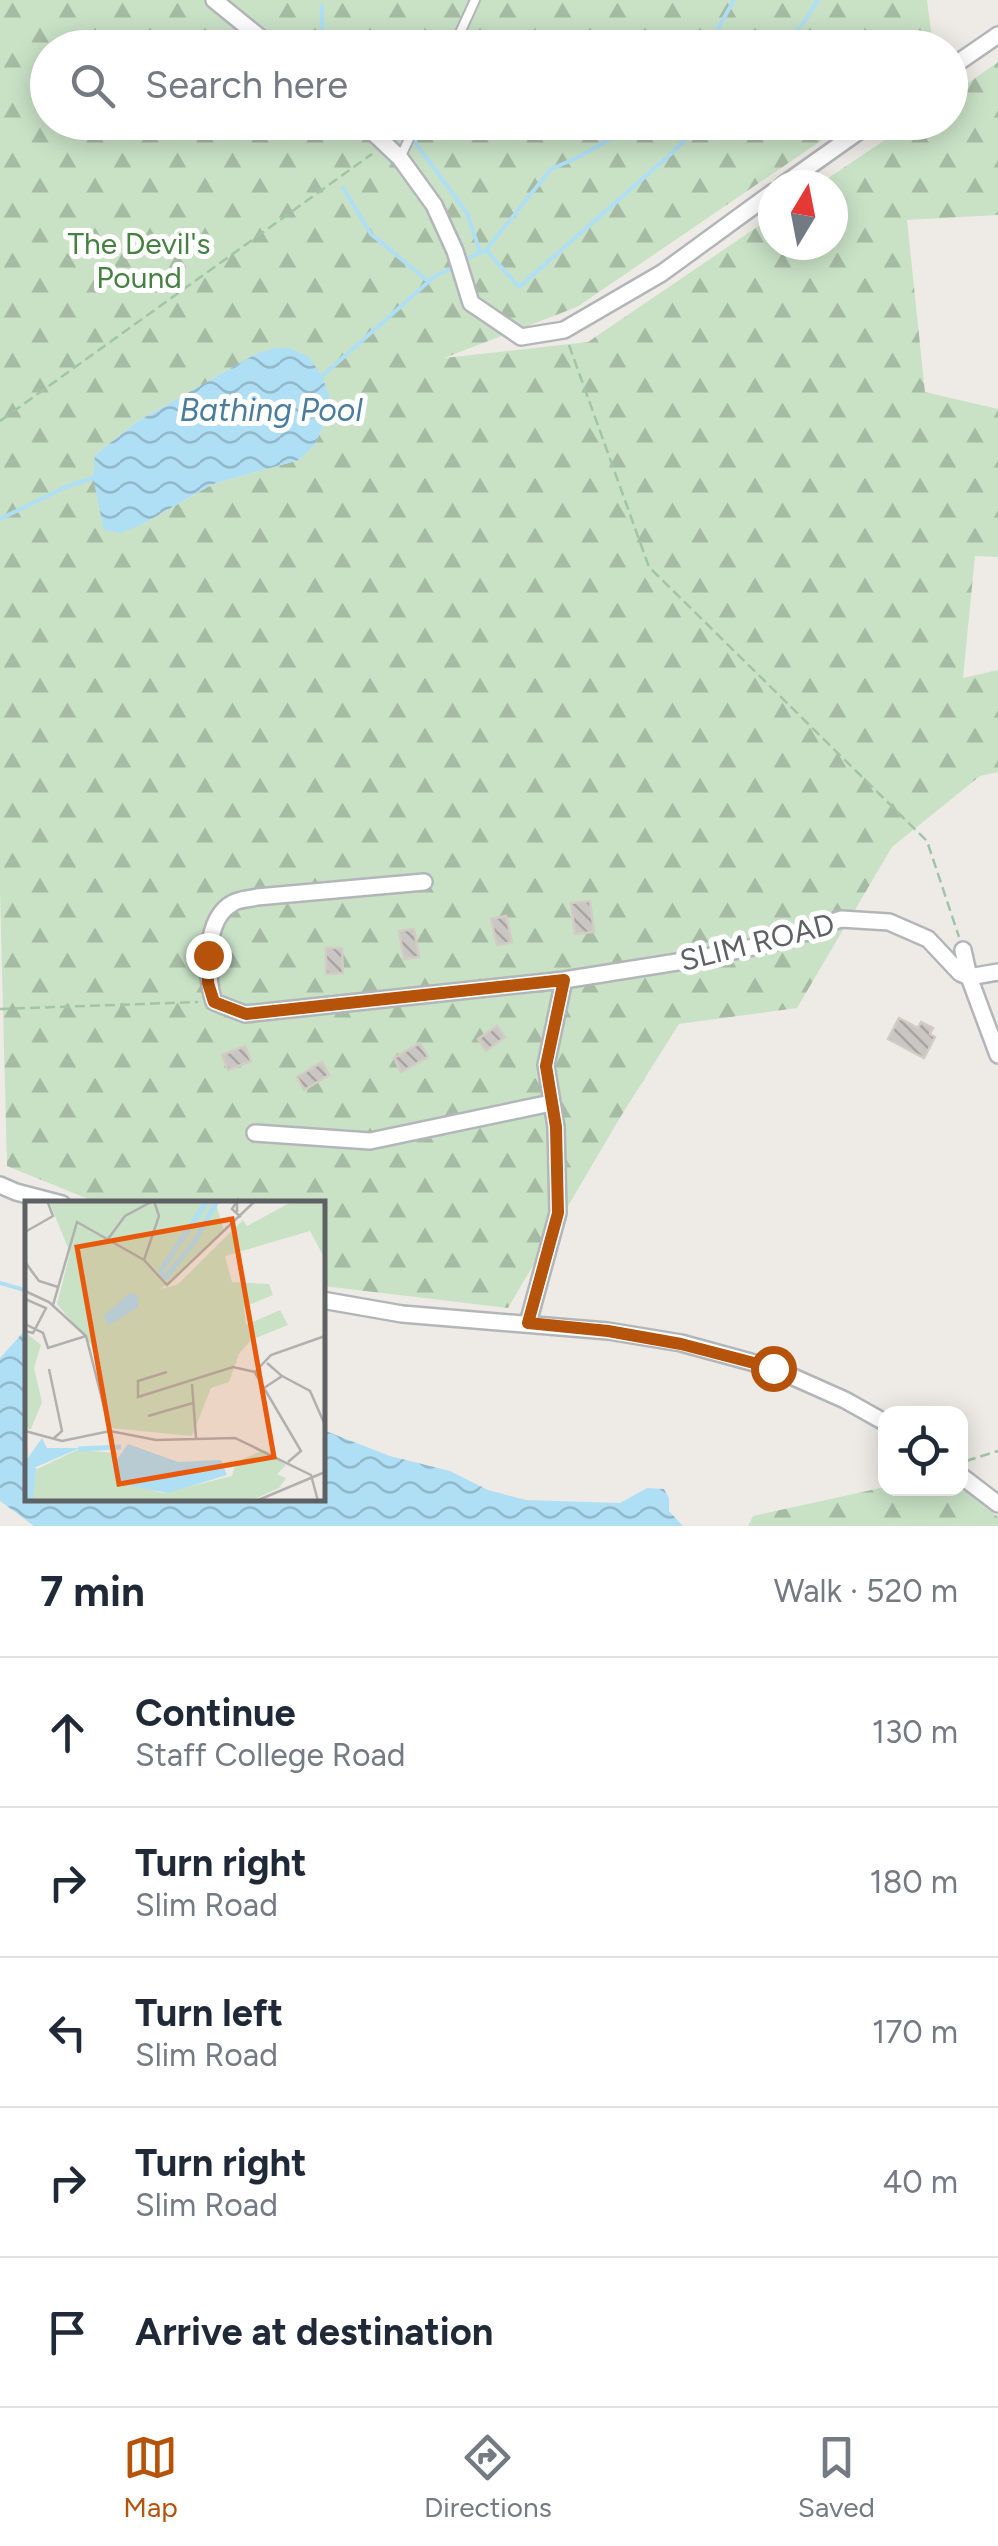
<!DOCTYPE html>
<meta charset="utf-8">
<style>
:root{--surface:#fff;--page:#f6f6f7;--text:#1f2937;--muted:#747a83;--line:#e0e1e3;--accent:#b45309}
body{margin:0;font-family:Figtree,sans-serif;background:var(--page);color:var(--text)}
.controls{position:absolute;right:30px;bottom:30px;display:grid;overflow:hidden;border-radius:20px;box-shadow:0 5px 25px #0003}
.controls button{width:90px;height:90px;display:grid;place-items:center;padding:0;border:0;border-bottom:2px solid var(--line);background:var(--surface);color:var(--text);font:50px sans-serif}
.compass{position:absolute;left:758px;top:170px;width:90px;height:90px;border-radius:50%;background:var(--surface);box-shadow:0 5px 25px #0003;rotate:10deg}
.stop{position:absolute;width:30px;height:30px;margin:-22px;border:8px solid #b45309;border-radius:50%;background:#fff}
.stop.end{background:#b45309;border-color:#fff;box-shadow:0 2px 10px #0008}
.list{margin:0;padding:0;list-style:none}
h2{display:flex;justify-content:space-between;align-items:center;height:130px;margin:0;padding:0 40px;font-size:42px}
h2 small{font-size:32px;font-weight:400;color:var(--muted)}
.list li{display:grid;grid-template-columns:65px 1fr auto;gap:30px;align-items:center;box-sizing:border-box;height:150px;padding:0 40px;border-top:2px solid var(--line)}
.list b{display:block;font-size:38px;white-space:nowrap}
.list p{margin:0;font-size:32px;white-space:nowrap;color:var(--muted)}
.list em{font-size:32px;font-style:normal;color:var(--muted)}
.icon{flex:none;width:55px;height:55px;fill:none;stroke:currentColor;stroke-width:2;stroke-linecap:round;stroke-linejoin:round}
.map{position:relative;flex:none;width:998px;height:1526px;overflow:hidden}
.search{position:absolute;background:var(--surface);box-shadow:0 5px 25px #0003;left:30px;right:30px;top:30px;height:110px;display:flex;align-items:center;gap:25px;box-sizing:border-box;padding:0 35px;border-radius:55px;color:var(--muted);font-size:38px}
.sheet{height:880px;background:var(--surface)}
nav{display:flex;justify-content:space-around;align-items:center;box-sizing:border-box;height:140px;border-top:2px solid var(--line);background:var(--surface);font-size:28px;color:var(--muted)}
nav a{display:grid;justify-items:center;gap:5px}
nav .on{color:var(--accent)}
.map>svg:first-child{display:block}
.forest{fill:url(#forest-firs);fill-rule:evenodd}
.water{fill:url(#water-waves)}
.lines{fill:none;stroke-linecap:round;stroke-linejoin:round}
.stream{stroke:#afdff5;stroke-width:4}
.building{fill:url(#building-back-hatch);stroke:#d2ccc5;stroke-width:2.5}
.lane-casing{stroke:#b3b6b9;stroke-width:12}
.street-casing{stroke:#b3b6b9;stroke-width:20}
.path{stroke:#a1c5a7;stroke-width:2.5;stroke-dasharray:10 5;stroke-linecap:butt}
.lane{stroke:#fff;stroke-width:8}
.street{stroke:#fff;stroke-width:15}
.route{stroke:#b45309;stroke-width:12}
.labels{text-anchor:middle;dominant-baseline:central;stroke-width:10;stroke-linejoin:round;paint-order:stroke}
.park-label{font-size:30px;fill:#458140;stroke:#fff}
.street-label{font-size:30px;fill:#5e6164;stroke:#fff}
.water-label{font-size:32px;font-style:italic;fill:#4a7c9d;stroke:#fff}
.inset-river{fill:none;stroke:#afdff5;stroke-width:5}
.inset-road{fill:none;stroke:#b0b0ae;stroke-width:2.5}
.view{fill:#e8590c;fill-opacity:0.15;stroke:#e8590c;stroke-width:5}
.inset-edge{fill:none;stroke:#5e6164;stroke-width:5}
</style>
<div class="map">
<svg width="998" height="1526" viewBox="0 0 998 1526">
<defs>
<pattern id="forest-firs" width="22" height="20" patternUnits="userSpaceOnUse" patternTransform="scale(2.5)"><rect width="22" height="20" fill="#c9e2c6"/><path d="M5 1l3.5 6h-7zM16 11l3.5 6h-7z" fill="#a6bba4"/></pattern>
<pattern id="water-waves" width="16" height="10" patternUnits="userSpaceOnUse" patternTransform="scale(2.5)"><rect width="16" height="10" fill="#afdff5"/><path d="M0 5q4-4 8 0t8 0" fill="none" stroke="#92b8ca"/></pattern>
<pattern id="building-back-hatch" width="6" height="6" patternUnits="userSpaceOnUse" patternTransform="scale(2.5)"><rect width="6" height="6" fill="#cac6c3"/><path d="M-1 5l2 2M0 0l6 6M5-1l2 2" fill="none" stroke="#a7a4a2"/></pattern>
</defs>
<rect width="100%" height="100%" fill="#eeebe6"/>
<path class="forest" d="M0 0H927L933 47 48 48V122L847 123 577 307 444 358 588 342 773 216V245H833V185H818L910 123 950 122 951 95 998 62V215L907 220 925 392 998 409V557L975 556 963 678 998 670V772L980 776 892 847 797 1008 679 1024 621 1116 508 1308 323 1286 322 1204 98 1203 7 1166 0 892ZM256 354 329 411 315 445 299 460 213 484 141 525 95 455 138 421Z
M961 1487 998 1517V1526H748L753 1516 885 1487 886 1488H960Z"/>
<path class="water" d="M276 348H290L309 357 322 376 329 396V411L315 445 299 460 213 484 141 525 120 533 104 530 93 478 95 455 138 421 256 354Z
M27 1328 28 1498H322L323 1430 390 1456 450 1471 488 1490 526 1500 620 1503 647 1488 664 1489 669 1498V1511L683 1526H34L0 1501V1358Z"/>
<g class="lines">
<path class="stream" d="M322 5V42L328 48
M707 48 734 0
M782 48 804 22 818 0
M400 122 467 213 480 252
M343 188 371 234 429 282
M486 250 519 287 672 153 702 122
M468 258 486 250 551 169 579 157 639 122
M320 378 435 276 450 269
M0 519 66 487 96 477
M0 1283 28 1291"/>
</g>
<path class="building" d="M590 901 594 932 575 934 571 903Z
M506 916 512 942 497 945 491 919Z
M414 929 419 957 404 959 399 931Z
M326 948H342L343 973 326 974Z
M899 1018 918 1028 921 1022 933 1028 930 1034 935 1037 924 1058 888 1039Z
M497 1026 505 1037 486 1051 478 1039Z
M420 1043 428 1057 401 1072 394 1058Z
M245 1046 251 1061 228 1070 222 1055Z
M322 1062 329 1075 304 1090 297 1077Z"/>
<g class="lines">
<defs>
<path id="lane" d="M453 48 475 0
M400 158 417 122"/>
<path id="street" d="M214 0 273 48
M950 68 998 35
M362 122 400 158 434 205 455 251 471 303 521 337 564 330 662 273 773 192
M783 185 872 122
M424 882 257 897C250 899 239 899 233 903 204 918 205 976 214 1002L245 1014 564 980 696 959 772 943 841 919 889 922 928 939 960 973 969 977
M963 950 969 977 998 1055
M969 977 998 972
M255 1133 370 1141 551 1103
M0 1185 16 1192 62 1204
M322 1300 402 1314 608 1331 681 1343 773 1368 845 1400 886 1423
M528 1323 558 1213 556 1127 546 1065 564 980
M960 1475 998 1504"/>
</defs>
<use href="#lane" class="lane-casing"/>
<use href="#street" class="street-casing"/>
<path class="path" d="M569 345 649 567 927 841 959 937
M0 421 372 154
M0 1009 198 1002
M966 1461 998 1451"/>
<use href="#lane" class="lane"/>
<use href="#street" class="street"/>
</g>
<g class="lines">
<path class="route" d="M208 955V983L214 1002 246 1014 564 980 546 1066 556 1127 558 1213 528 1323 608 1331 681 1344 773 1368"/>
</g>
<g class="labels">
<g class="park-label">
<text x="139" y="243">The Devil's<tspan x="139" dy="34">Pound</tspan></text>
</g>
<g class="street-label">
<text transform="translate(757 942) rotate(-14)">SLIM ROAD</text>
</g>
<g class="water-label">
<text x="271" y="410">Bathing Pool</text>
</g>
</g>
<g transform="translate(25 1201)">
<rect width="300" height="300" fill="#eeebe6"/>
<path d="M24 0H190L199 30 136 88 153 83 218 19 222 25 268 0H300V58L285 30 200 55 207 81 244 83 248 94 219 106 221 124 255 109 263 124 226 139 214 153 204 181 186 187 167 235 85 227 68 146 32 103 45 52ZM52 249 93 252 87 265 91 278 138 292 207 275 211 261 239 249 261 264 252 273 261 277 254 287 225 300H8V270Z" fill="#c9e2c6"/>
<path d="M0 131 16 144 9 167 17 201 6 228 0 227Z" fill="#c9e2c6"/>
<path d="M105 92 113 95V106L83 125 79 114ZM17 237 22 247H55L11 266 8 300H0V261ZM103 243 153 261 196 259 202 274 143 292 102 284 91 278 87 265Z" fill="#afdff5"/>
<path class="inset-river" d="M135 71 182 0M136 72 141 76 170 40 192 0M53 248 96 246"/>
<path class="inset-road" d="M212 11V0L207 8 216 16M0 31 28 15 23 2M83 38 100 15 128 0M119 59 134 15 129 0M0 61 14 80 33 86M0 90 24 101 61 135 85 230M0 98 21 107 8 132 0 130M28 104 52 21 119 59 142 84 230 0M0 123 18 132 23 147 61 135M24 168 37 230 28 238M229 170 276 250 263 261M142 171 113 180V196L208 166 230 171M230 171 246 154 300 135M257 175 285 190 300 224M167 183 171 237M239 187 257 175 242 162M123 215 168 202M0 230 37 240 85 230 131 239 210 237 286 274 293 300M231 300 300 271"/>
<path class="view" d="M207 18 249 256 94 283 52 46Z"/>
<rect width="300" height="300" class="inset-edge"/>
</g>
</svg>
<div class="controls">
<button><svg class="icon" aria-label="locate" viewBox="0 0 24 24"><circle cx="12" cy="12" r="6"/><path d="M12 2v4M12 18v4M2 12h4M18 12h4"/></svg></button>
</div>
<svg class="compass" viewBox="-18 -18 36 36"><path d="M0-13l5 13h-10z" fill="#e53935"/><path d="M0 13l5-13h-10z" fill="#747a83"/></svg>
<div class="stop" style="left:773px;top:1368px"></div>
<div class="stop end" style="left:208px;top:955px"></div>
<div class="search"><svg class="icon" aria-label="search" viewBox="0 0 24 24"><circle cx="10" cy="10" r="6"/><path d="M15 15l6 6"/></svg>Search here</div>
</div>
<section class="sheet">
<h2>7 min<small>Walk · 520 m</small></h2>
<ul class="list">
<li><svg class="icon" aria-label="ahead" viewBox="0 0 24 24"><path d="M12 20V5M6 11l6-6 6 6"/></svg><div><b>Continue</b><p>Staff College Road</p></div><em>130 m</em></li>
<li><svg class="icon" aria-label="right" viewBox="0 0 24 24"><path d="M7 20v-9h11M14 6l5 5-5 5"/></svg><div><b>Turn right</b><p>Slim Road</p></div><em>180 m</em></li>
<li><svg class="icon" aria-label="left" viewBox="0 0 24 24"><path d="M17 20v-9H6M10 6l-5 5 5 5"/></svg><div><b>Turn left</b><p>Slim Road</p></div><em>170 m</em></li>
<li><svg class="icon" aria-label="right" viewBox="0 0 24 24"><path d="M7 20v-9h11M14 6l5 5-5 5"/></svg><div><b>Turn right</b><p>Slim Road</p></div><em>40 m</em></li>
<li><svg class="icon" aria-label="arrive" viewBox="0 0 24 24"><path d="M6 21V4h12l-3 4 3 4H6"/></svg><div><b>Arrive at destination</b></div></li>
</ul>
</section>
<nav>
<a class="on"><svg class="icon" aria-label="map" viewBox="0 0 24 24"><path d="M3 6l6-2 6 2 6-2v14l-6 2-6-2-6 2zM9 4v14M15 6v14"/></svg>Map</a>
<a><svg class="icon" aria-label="directions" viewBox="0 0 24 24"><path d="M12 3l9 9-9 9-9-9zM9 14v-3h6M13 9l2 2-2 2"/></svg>Directions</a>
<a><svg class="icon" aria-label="saved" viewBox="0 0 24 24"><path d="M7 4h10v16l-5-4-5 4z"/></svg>Saved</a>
</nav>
